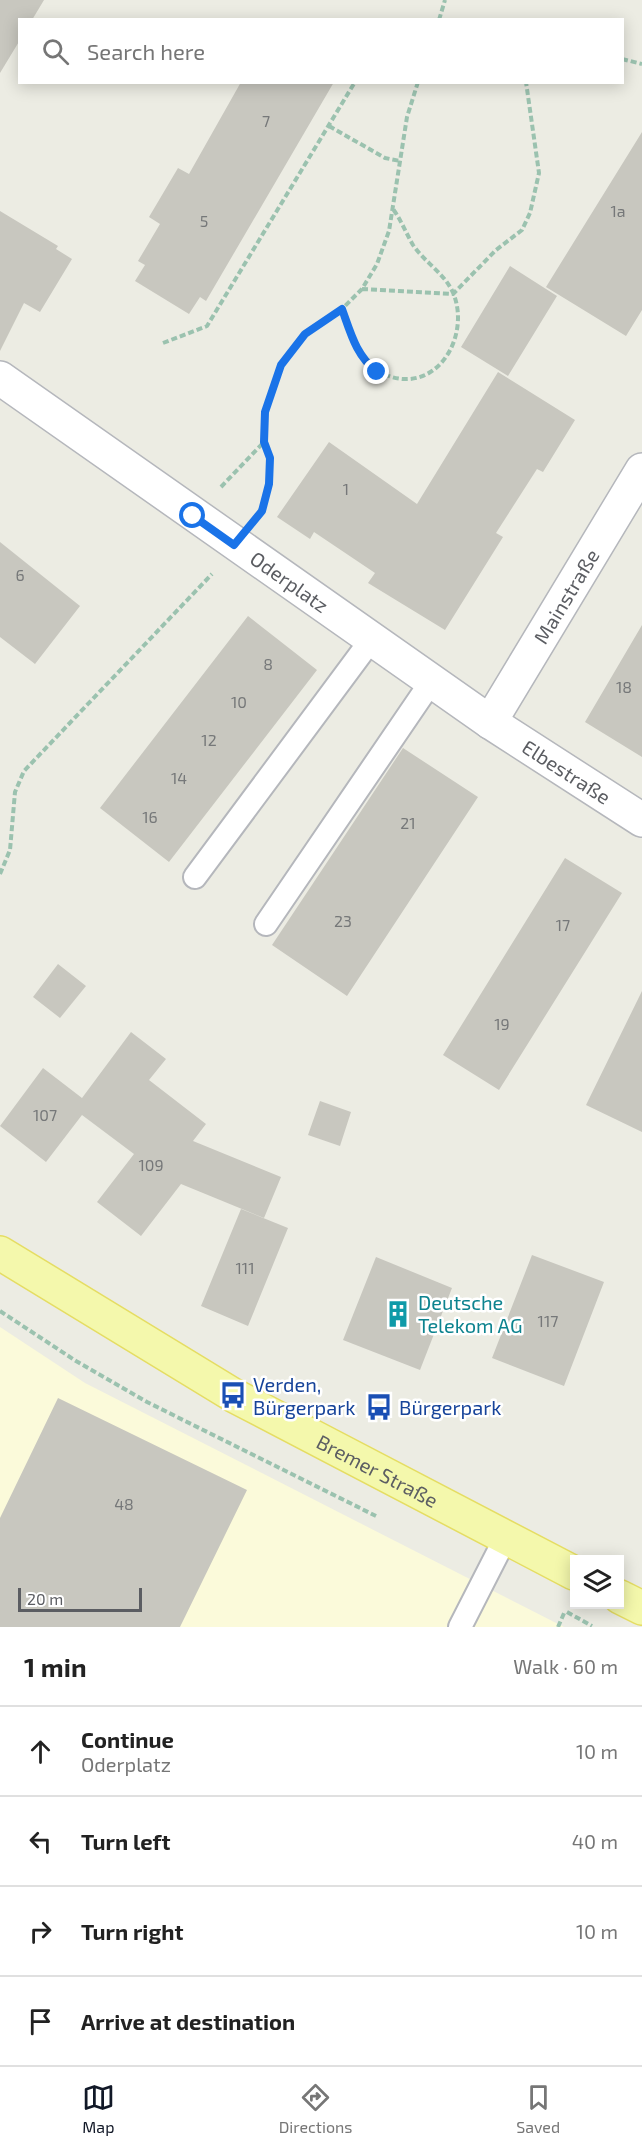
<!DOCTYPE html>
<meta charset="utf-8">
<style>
:root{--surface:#fff;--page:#f6f6f6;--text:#222;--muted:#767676;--line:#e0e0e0;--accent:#111827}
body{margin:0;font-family:"Exo 2",sans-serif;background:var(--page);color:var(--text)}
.controls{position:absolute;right:18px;bottom:18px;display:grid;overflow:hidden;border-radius:0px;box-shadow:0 3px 15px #0003}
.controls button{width:54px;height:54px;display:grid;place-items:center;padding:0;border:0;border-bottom:2px solid var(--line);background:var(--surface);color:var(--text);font:30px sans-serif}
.scale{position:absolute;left:18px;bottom:15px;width:124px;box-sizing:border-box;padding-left:6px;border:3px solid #5b5d62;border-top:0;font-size:16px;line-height:21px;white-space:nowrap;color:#5b5d62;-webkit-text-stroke:4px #fff;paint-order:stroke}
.stop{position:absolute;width:18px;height:18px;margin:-14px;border:4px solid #1a73e8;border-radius:50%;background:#fff}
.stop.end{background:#1a73e8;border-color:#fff;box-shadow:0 2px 6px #0008}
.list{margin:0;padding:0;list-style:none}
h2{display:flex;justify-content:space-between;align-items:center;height:78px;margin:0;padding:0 24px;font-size:26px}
h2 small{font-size:20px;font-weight:400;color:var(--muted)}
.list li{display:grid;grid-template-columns:39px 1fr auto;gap:18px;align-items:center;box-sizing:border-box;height:90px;padding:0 24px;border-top:2px solid var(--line)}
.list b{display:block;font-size:22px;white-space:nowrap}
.list p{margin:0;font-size:20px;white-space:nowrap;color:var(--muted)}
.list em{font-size:20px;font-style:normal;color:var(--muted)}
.icon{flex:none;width:33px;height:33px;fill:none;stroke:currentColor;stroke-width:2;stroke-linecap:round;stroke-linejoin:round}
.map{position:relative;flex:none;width:642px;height:1627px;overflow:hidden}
.search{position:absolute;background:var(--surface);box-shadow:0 3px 15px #0003;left:18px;right:18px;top:18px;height:66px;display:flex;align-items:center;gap:15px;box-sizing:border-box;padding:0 21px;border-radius:0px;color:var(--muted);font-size:22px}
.sheet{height:438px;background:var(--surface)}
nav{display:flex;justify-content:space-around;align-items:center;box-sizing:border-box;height:84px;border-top:2px solid var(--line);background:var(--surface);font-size:16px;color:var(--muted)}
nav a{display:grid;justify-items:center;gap:3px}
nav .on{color:var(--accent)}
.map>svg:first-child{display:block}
.commercial{fill:#fbfada}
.building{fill:#c8c7bf}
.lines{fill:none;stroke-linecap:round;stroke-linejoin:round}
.lane-casing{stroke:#b5b7bc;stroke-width:26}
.street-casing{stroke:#b5b7bc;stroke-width:36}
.primary-casing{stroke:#e5dd63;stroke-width:36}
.path{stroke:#9bc2af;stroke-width:4;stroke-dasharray:6 3;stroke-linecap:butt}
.lane{stroke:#fff;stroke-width:22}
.street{stroke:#fff;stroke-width:33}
.primary{stroke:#f4f8ac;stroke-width:33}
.route{stroke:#1a73e8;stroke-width:8}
.labels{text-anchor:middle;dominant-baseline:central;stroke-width:5;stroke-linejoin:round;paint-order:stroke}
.number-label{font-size:16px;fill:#767879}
.street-label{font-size:20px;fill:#5b5d62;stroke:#fff}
.culture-label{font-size:20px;fill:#0d838f;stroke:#fff;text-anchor:start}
.transit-label{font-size:20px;fill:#164399;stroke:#fff;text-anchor:start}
</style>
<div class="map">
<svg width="642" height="1627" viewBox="0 0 642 1627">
<rect width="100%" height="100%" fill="#ecece3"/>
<path class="commercial" d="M0 1327 85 1383 564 1627H0Z"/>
<path class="building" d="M0 0H44L32 20H20V40L0 73Z
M241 82H334L206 301 200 297 189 314 135 281 145 265 138 261 160 224 149 217 178 168 189 174Z
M642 132V310L626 336 546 287Z
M0 211 58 246 56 249 72 259 40 312 24 303 0 351Z
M510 266 557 296 508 376 461 347Z
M498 372 575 420 543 472 537 469 496 533 503 537 445 630 368 583 375 573 314 532 310 539 277 517 329 442 417 504Z
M0 542 80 606 35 664 0 637Z
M248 616 317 670 169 862 100 808Z
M642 625V757L585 722Z
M403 748 478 797 347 996 272 945Z
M565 858 622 893 499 1090 443 1055Z
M58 964 86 986 60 1018 33 997Z
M642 991V1132L586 1105Z
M131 1032 166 1059 149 1080 206 1124 193 1141 281 1177 264 1218 181 1184 141 1236 97 1202 134 1154 82 1115 46 1162 0 1126 43 1068 82 1098Z
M320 1101 351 1112 340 1146 308 1135Z
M241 1209 288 1228 248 1326 201 1306Z
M532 1255 604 1282 564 1386 492 1358Z
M376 1257 452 1288 420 1370 343 1340Z
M58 1398 247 1490 180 1627H0V1518Z"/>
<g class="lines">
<defs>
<path id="lane" d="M195 877 371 640
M266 924 431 682
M460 1627 506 1537"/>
<g id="street">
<path id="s1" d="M0 378 490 722 642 820"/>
<path id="s2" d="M490 722 642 470"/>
</g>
<g id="primary">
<path id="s3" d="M0 1253 233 1395 574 1573"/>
<path d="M620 1597 642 1608"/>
</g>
</defs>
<use href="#lane" class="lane-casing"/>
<use href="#street" class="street-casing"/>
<use href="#primary" class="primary-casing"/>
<path class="path" d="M439 20 445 0
M622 59 642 64
M329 126 385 158 400 161
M362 289 453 294 496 250 522 230 530 213 539 173 526 82
M342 309C348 327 352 345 364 360 369 367 378 372 386 375 436 395 470 338 454 295 446 274 425 263 413 245 406 233 401 220 393 209
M163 343 207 326 355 82
M221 487 264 442
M259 514 269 484 270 458 264 442 265 412 281 365 305 334 342 309 362 289 377 264 389 231 407 117 418 82
M0 874 10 850 15 792 24 771 212 574
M0 1311 76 1361 147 1402 376 1516
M567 1612 592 1626
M558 1627 565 1611"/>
<use href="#lane" class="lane"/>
<use href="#street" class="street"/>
<use href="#primary" class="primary"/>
</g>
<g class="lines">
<path class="route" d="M193 516 234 545 262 511 269 484 270 458 264 442 265 412 281 365 305 334 342 309C351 334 356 355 377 372"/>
</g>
<defs>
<symbol id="building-bare" viewBox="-9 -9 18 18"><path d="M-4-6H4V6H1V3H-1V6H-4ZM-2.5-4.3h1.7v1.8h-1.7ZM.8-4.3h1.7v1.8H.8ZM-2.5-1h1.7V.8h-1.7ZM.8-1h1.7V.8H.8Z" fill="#0f9aa8" stroke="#fff" stroke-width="2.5" paint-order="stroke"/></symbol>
<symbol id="bus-bare" viewBox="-9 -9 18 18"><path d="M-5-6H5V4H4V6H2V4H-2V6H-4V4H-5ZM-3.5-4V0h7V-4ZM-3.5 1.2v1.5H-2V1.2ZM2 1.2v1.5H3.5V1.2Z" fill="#1a4fb4" stroke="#fff" stroke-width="2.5" paint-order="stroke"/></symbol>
</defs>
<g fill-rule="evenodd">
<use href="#building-bare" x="379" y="1295" width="38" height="38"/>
<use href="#bus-bare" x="214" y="1376" width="38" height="38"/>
<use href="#bus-bare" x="360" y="1388" width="38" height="38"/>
</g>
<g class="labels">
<g class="number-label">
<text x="266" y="120">7</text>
<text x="618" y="210">1a</text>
<text x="204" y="220">5</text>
<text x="346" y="488">1</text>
<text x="20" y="574">6</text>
<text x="268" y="663">8</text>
<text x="624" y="686">18</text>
<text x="239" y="701">10</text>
<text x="209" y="739">12</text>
<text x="179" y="777">14</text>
<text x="150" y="816">16</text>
<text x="408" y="822">21</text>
<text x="343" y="920">23</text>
<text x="563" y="924">17</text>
<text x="502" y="1023">19</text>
<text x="45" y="1114">107</text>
<text x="151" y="1164">109</text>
<text x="245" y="1267">111</text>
<text x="548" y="1320">117</text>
<text x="124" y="1503">48</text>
</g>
<g class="street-label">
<text stroke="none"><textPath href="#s1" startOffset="354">Oderplatz</textPath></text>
<text stroke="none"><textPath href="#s2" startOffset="147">Mainstraße</textPath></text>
<text stroke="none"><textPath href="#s1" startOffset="690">Elbestraße</textPath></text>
<text stroke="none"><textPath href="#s3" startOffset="436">Bremer Straße</textPath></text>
</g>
<g class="culture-label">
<text x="418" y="1302">Deutsche<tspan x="418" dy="23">Telekom AG</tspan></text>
</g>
<g class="transit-label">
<text x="253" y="1384">Verden,<tspan x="253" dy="23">Bürgerpark</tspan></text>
<text x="399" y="1407">Bürgerpark</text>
</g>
</g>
</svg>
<div class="controls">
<button><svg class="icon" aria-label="layers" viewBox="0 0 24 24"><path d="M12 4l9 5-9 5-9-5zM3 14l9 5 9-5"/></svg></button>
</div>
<div class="scale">20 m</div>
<div class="stop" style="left:193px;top:516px"></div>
<div class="stop end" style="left:377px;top:372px"></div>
<div class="search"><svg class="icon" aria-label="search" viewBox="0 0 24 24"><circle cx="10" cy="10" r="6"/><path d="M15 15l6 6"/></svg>Search here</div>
</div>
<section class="sheet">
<h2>1 min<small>Walk · 60 m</small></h2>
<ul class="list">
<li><svg class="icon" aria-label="ahead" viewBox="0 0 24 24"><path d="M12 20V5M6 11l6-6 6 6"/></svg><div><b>Continue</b><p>Oderplatz</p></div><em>10 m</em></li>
<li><svg class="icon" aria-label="left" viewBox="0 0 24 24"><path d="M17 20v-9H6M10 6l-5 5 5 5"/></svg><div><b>Turn left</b></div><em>40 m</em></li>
<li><svg class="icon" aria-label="right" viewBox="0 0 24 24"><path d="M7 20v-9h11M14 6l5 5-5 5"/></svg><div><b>Turn right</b></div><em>10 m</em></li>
<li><svg class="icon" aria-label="arrive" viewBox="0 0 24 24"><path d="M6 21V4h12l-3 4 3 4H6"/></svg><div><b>Arrive at destination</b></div></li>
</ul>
</section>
<nav>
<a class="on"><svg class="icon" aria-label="map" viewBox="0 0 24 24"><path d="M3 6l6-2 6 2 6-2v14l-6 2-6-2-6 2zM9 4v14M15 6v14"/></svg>Map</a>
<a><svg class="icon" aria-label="directions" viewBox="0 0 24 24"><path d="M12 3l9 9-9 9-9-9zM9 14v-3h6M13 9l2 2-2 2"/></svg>Directions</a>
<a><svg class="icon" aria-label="saved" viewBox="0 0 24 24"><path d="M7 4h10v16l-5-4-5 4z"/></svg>Saved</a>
</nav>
